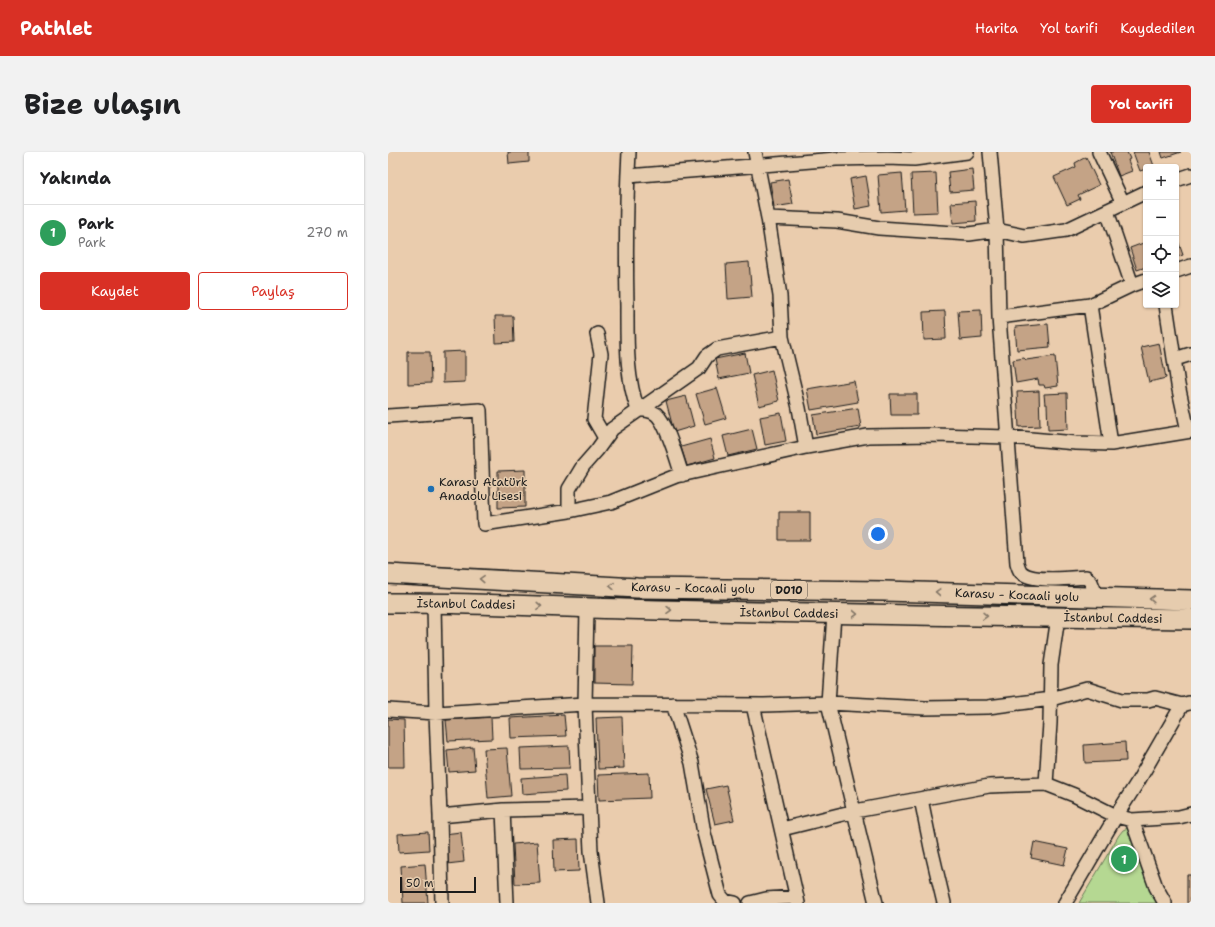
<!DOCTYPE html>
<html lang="tr">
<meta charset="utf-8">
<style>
:root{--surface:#fff;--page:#f2f2f2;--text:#202124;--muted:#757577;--line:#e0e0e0;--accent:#d93025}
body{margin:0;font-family:"Shantell Sans",sans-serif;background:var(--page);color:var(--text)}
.controls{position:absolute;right:12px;top:12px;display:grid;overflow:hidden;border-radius:4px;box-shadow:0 1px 3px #0004}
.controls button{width:36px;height:36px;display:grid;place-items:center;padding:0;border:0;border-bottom:1px solid var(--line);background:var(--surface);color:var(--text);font:20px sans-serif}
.scale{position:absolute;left:12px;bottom:10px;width:76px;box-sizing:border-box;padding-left:4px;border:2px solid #1c1c1c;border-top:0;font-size:11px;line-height:14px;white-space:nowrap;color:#1c1c1c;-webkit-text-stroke:3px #e6ccae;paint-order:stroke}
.you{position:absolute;left:490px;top:382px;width:14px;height:14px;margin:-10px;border:3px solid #fff;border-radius:50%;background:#1a73e8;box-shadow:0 0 0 6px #1a73e833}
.badge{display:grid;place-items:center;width:26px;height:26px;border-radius:50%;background:var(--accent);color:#fff;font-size:13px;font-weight:700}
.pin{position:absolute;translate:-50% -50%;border:2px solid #fff;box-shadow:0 1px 4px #0006}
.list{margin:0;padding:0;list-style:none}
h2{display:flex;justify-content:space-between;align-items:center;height:52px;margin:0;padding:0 16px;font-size:17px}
h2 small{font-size:13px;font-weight:400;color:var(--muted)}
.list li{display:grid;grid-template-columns:26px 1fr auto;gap:12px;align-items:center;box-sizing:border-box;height:56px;padding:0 16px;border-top:1px solid var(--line)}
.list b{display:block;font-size:15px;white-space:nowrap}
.list p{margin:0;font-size:13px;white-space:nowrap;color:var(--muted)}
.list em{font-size:13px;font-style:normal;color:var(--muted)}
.actions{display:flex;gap:8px;padding:12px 16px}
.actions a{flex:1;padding:9px 0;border:1px solid var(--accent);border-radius:4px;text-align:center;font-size:14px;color:var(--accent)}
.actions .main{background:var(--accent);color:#fff}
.icon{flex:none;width:22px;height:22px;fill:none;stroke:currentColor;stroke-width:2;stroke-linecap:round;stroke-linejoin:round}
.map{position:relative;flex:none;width:803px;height:751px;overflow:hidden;border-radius:4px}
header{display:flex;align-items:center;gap:24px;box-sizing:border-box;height:56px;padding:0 20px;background:var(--accent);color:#fff}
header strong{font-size:19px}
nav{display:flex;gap:22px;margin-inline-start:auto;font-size:14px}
.intro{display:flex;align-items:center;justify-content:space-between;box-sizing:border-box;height:96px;padding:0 24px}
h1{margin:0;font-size:28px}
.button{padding:10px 18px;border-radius:4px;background:var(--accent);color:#fff;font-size:14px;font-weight:700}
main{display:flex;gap:24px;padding:0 24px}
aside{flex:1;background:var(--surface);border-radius:4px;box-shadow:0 1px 3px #0004}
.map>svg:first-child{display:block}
.green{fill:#b5d892;stroke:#687a57}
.building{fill:#c4a386;stroke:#1c1c1c}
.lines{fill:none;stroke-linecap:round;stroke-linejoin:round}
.minor-casing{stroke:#1c1c1c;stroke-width:16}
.highway-casing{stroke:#1c1c1c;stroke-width:22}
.minor{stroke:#e6ccae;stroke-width:13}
.highway{stroke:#e6ccae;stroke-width:19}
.oneway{stroke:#817465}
.poi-dot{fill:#1f6fb2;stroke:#e6ccae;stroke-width:1.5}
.labels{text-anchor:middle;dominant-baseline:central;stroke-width:3;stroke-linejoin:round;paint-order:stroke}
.shield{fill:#e6ccae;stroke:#595148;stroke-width:1}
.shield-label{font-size:11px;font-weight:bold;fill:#1c1c1c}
.poi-label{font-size:12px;fill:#1c1c1c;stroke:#e6ccae;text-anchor:start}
.street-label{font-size:12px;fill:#1c1c1c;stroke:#e6ccae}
</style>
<header>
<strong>Pathlet</strong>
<nav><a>Harita</a><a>Yol tarifi</a><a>Kaydedilen</a></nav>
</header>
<div class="intro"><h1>Bize ulaşın</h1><a class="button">Yol tarifi</a></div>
<main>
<aside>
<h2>Yakında<small></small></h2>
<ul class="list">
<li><span class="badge" style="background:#2e9e5b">1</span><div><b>Park</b><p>Park</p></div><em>270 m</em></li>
</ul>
<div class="actions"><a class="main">Kaydet</a><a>Paylaş</a></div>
</aside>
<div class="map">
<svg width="803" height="751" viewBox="0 0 803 751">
<rect width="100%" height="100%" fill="#eaccad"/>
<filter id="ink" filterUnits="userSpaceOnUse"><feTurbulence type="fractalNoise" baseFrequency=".025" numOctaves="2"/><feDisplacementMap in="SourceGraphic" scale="8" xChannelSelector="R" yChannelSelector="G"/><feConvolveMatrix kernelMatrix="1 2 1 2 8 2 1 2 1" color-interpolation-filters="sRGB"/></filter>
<g filter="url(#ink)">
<path class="green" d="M740 676 745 680 774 751H691L731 683 735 678Z"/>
<path class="building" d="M120 0H141V10L121 12Z
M722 0H739L742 7 740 8 744 19 731 24Z
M745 0H761L766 14 758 15V17L752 19Z
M773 0H793L775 6Z
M698 5 711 33 690 43 692 47 679 53 666 25 688 15 687 11Z
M584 17 586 38 562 40 560 20Z
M514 21 517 58 493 60 490 23Z
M548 21 550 60 525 61 523 22Z
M478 24 483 54 467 57 462 27Z
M400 27 405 52 386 55 382 30Z
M587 49 588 69 565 71 563 51Z
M788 83 795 103 788 105Z
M758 90V115L749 118 742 96Z
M361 110 364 145 340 147 338 112Z
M593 158 594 186 572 188 570 159Z
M557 159 558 187 536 188 535 160Z
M107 164H125L126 190 108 191Z
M660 172 662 195 629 198 627 175Z
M771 191 778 226 761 230 753 195Z
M77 199V230L55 231V200Z
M20 200H42L43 231 20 232Z
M357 201 361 221 331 227 327 207Z
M667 204 670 234 657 236 656 233H651L650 227 628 231 625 208 636 206 638 208Z
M384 218 391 249 371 254 364 223Z
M466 229 470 250 423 258 419 237Z
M329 236 338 266 317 272 308 242Z
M651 239 652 274 631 275 629 240Z
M679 241 680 277 660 278 659 252H657L656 242Z
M502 242H529V263H503Z
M298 244 306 274 286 280 278 249Z
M470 256 473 275 428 282 425 263Z
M393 261 398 289 377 293 372 265Z
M364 277 369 297 340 304 335 284Z
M322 287 327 306 299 314 293 295Z
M137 318V355L110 356V319Z
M391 360H422V388H391Z
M206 494H245L244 532 206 531Z
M176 563 178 584 123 586 122 566Z
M103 565 104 587 60 589 58 568Z
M234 565 236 616 210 617 208 566Z
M0 567 16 568 17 615H0Z
M737 590 738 609 697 611 696 593Z
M181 594 182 616 133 617 132 596Z
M85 595 87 618 61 620 59 598Z
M119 596 123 644 100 646 96 597Z
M261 621 262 646 211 648 210 623Z
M177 623 178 639 134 642 133 626Z
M338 633 346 668 327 672 318 637Z
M40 680 41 698 11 700 10 682Z
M73 680 76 710 59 712 56 682Z
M190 687 191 719 166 720 165 688Z
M149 690 152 731 127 732 125 692Z
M646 690 680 697 676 713 643 706Z
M37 712 40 751H15L13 714Z
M799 723H803V751H799Z"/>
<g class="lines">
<defs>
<path id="minor" d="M241 0C238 52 238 104 239 155 239 189 238 226 250 258 255 257 264 259 268 262 279 271 289 308 294 323
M367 0 380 66 392 144 394 185 411 256 418 295
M602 0 609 78 611 165 629 411C630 414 631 418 633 420 644 431 683 426 698 425L703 430 709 445
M711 0 735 51
M240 24 448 7 499 6 526 7 579 0
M788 28 803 23
M719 59 744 133
M380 66 449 69 491 76 581 82 609 78 636 84 678 78 758 40
M788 119 803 114
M702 153 723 292
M778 153 790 233 800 279
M611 165 702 153 744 133 758 128
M209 182 213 202 206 267 217 286
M787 207 803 202
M0 264 92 258 96 372 181 359 223 350 288 324 418 295 480 284 546 283 620 285 688 291 723 292 803 279
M181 359V337L195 314 209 298 224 277 311 216 319 204 329 197 394 185
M46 451 48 561 52 664 54 751
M199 457 197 552 201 656 203 699 210 751
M446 462 440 551 488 751
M285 552 304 611 316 681 332 743 337 749 347 751
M365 553 410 751
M0 558 48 561 197 552 376 553 440 551 537 556 600 555 663 547 699 537 734 548H760L767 546 794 553
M658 632 662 571 663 513 670 465
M533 647 543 696 556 751
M115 658 119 751
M52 664 115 658 201 656
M744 668 768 735 777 751
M394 677 467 659 601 634 658 632 686 643 728 664 744 668 791 665 803 662
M362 751 378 747 409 745
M677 751 728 664 749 631 794 553 801 551"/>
<path id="highway" d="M0 422 249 436 496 439 803 448
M0 451C90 450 180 456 270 458 448 462 625 465 803 467"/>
</defs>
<use href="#minor" class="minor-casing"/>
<use href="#highway" class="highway-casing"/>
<use href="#minor" class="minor"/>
<use href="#highway" class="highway"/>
</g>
<defs><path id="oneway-chevron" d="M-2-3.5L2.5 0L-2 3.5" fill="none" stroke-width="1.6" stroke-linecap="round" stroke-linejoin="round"/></defs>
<g class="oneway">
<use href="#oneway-chevron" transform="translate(94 427) rotate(-177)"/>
<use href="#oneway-chevron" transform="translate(224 434) rotate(-177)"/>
<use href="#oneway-chevron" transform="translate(550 440) rotate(-178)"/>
<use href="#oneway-chevron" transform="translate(764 447) rotate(-178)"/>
<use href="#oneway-chevron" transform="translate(151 454) rotate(3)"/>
<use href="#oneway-chevron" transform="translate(281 458) rotate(1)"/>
<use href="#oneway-chevron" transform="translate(467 462) rotate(1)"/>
<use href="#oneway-chevron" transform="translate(597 464) rotate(1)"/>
</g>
</g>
<circle class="poi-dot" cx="43" cy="337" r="4"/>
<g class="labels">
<rect class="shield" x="383" y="429" width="36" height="18" rx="3"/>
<g class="shield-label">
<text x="401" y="438">D010</text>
</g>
<g class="poi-label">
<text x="51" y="330">Karasu Atatürk<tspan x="51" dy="14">Anadolu Lisesi</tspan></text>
</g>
<g class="street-label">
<text transform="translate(305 436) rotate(1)">Karasu - Kocaali yolu</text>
<text transform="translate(629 443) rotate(2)">Karasu - Kocaali yolu</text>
<text transform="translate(78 452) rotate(1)">İstanbul Caddesi</text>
<text transform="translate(401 461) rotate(1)">İstanbul Caddesi</text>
<text transform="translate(725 466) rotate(1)">İstanbul Caddesi</text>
</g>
</g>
</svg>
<div class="controls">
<button>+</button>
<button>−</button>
<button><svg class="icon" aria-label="locate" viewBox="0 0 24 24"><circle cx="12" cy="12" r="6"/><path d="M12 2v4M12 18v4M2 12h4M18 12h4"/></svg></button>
<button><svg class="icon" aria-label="layers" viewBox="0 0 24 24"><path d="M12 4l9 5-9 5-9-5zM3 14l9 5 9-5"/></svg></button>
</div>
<div class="scale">50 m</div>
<div class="you"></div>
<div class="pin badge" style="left:736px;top:707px;background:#2e9e5b">1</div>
</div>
</main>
